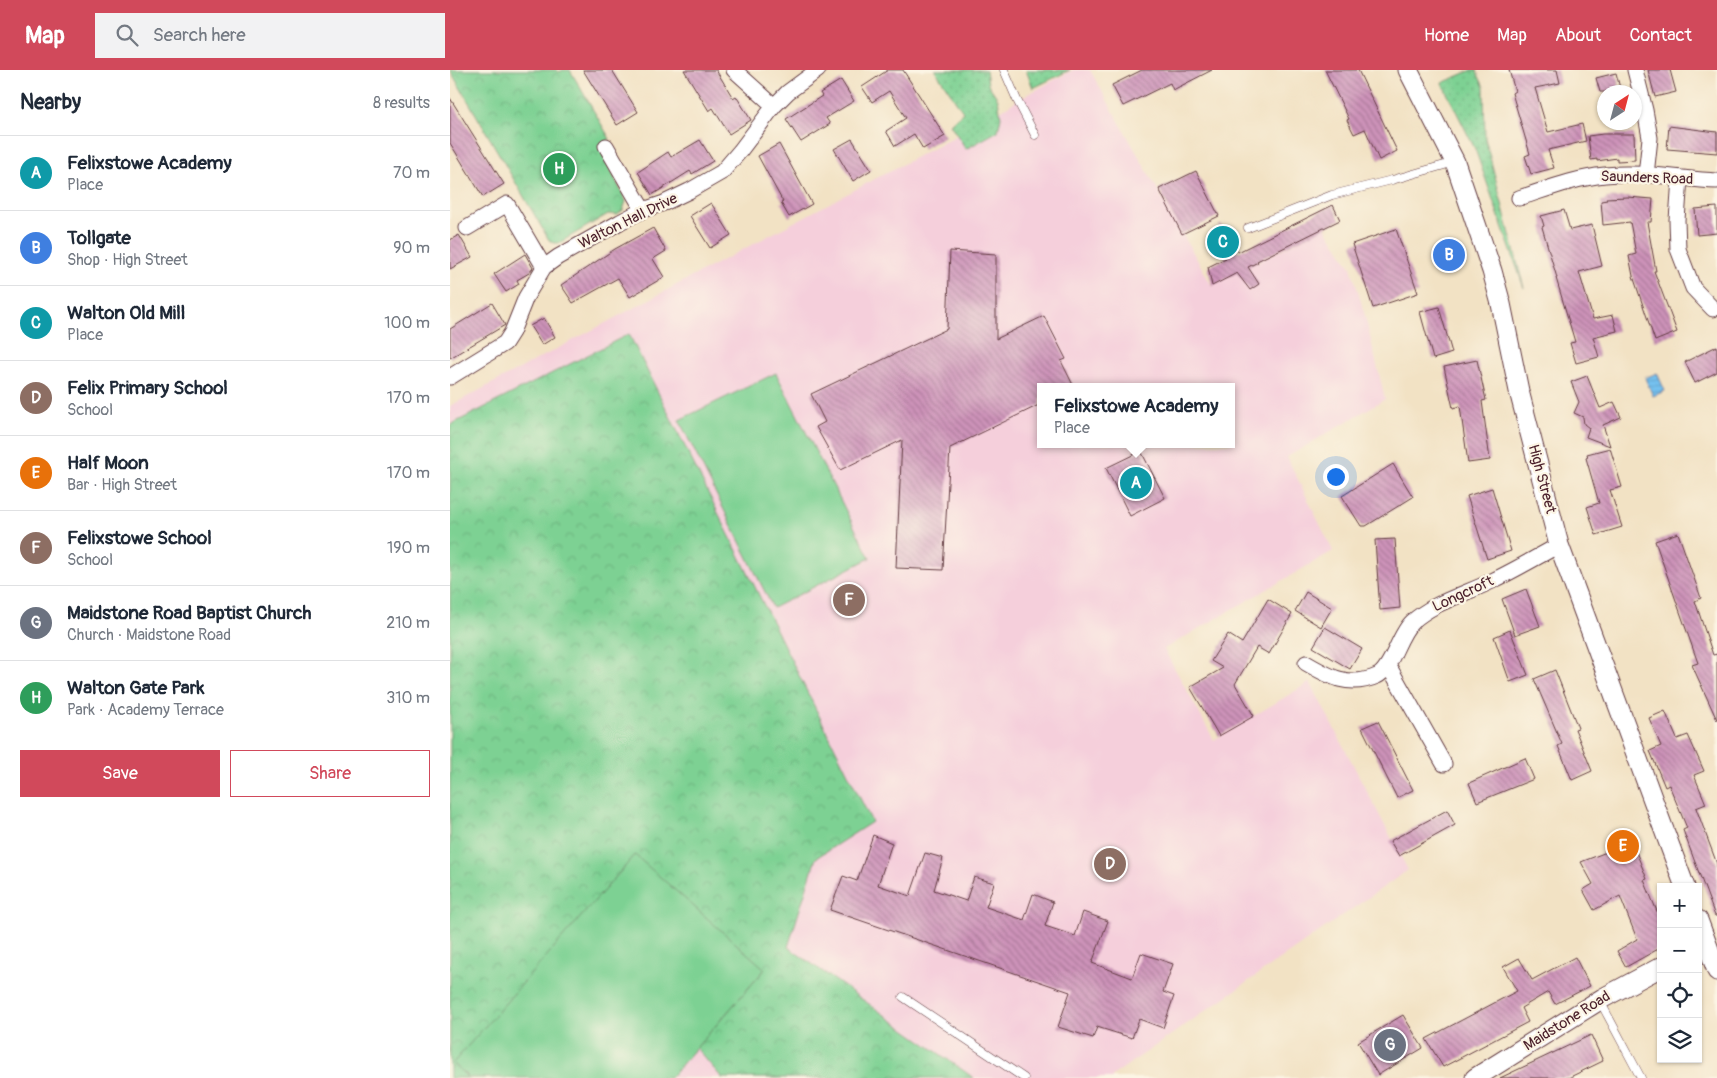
<!DOCTYPE html>
<meta charset="utf-8">
<style>
:root{--surface:#fff;--page:#f2f2f3;--text:#1f2937;--muted:#747a83;--line:#e0e1e3;--accent:#d1495b}
body{margin:0;font-family:Pangolin,sans-serif;background:var(--page);color:var(--text)}
.controls{position:absolute;right:15px;bottom:15px;display:grid;overflow:hidden;border-radius:0px;box-shadow:0 1px 4px #0004}
.controls button{width:45px;height:45px;display:grid;place-items:center;padding:0;border:0;border-bottom:1px solid var(--line);background:var(--surface);color:var(--text);font:25px sans-serif}
.compass{position:absolute;left:1147px;top:15px;width:45px;height:45px;border-radius:50%;background:var(--surface);box-shadow:0 1px 4px #0004;rotate:36deg}
.you{position:absolute;left:885px;top:406px;width:18px;height:18px;margin:-12px;border:4px solid #fff;border-radius:50%;background:#1a73e8;box-shadow:0 0 0 8px #1a73e833}
.badge{display:grid;place-items:center;width:32px;height:32px;border-radius:50%;background:var(--accent);color:#fff;font-size:16px;font-weight:700}
.pin{position:absolute;translate:-50% -50%;border:2px solid #fff;box-shadow:0 1px 5px #0006}
.popup{position:absolute;left:587px;top:313px;width:198px;height:65px;box-sizing:border-box;display:grid;place-content:center;border-radius:0px;background:var(--surface);filter:drop-shadow(0 1px 4px #0005);font-size:16px;white-space:nowrap;color:var(--muted)}
.popup b{font-size:19px;color:var(--text)}
.popup::after{content:'';position:absolute;left:50%;top:100%;margin-left:-10px;border:10px solid transparent;border-top-color:var(--surface)}
.list{margin:0;padding:0;list-style:none}
h2{display:flex;justify-content:space-between;align-items:center;height:65px;margin:0;padding:0 20px;font-size:21px}
h2 small{font-size:16px;font-weight:400;color:var(--muted)}
.list li{display:grid;grid-template-columns:32px 1fr auto;gap:15px;align-items:center;box-sizing:border-box;height:75px;padding:0 20px;border-top:1px solid var(--line)}
.list b{display:block;font-size:19px;white-space:nowrap}
.list p{margin:0;font-size:16px;white-space:nowrap;color:var(--muted)}
.list em{font-size:16px;font-style:normal;color:var(--muted)}
.actions{display:flex;gap:10px;padding:15px 20px}
.actions a{flex:1;padding:11px 0;border:1px solid var(--accent);border-radius:0px;text-align:center;font-size:18px;color:var(--accent)}
.actions .main{background:var(--accent);color:#fff}
.icon{flex:none;width:28px;height:28px;fill:none;stroke:currentColor;stroke-width:2;stroke-linecap:round;stroke-linejoin:round}
.map{position:relative;flex:none;width:1267px;height:1008px;overflow:hidden}
header{display:flex;align-items:center;gap:30px;box-sizing:border-box;height:70px;padding:0 25px;background:var(--accent);color:#fff}
header strong{font-size:24px}
nav{display:flex;gap:28px;margin-inline-start:auto;font-size:18px}
.search{width:350px;height:45px;background:var(--page);display:flex;align-items:center;gap:12px;box-sizing:border-box;padding:0 18px;border-radius:0px;color:var(--muted);font-size:19px}
main{display:flex}
aside{flex:1;background:var(--surface)}
.map>svg:first-child{display:block}
.built{fill:#f5cfdb;fill-rule:evenodd}
.grass{fill:url(#grass-dots);stroke:#64785f}
.park{fill:url(#park-crowns);stroke:#64785f}
.garden{fill:#7dd193;stroke:#64785f}
.water{fill:url(#water-rules);stroke:#60708d}
.building{fill:url(#building-back-hatch)}
.lines{fill:none;stroke-linecap:round;stroke-linejoin:round}
.service-casing{stroke:#633c42;stroke-width:9}
.minor-casing{stroke:#633c42;stroke-width:17}
.tertiary-casing{stroke:#633c42;stroke-width:21}
.service{stroke:#fff;stroke-width:8}
.minor{stroke:#fff;stroke-width:15}
.tertiary{stroke:#fff;stroke-width:19}
.labels{text-anchor:middle;dominant-baseline:central;stroke-width:4.5;stroke-linejoin:round;paint-order:stroke}
.street-label{font-size:15px;fill:#4a1f2b;stroke:#fcf5e5}
</style>
<header>
<strong>Map</strong>
<div class="search"><svg class="icon" aria-label="search" viewBox="0 0 24 24"><circle cx="10" cy="10" r="6"/><path d="M15 15l6 6"/></svg>Search here</div>
<nav><a>Home</a><a>Map</a><a>About</a><a>Contact</a></nav>
</header>
<main>
<aside>
<h2>Nearby<small>8 results</small></h2>
<ul class="list">
<li><span class="badge" style="background:#0f9aa8">A</span><div><b>Felixstowe Academy</b><p>Place</p></div><em>70 m</em></li>
<li><span class="badge" style="background:#3f7fe0">B</span><div><b>Tollgate</b><p>Shop · High Street</p></div><em>90 m</em></li>
<li><span class="badge" style="background:#0f9aa8">C</span><div><b>Walton Old Mill</b><p>Place</p></div><em>100 m</em></li>
<li><span class="badge" style="background:#8d6e63">D</span><div><b>Felix Primary School</b><p>School</p></div><em>170 m</em></li>
<li><span class="badge" style="background:#e8710a">E</span><div><b>Half Moon</b><p>Bar · High Street</p></div><em>170 m</em></li>
<li><span class="badge" style="background:#8d6e63">F</span><div><b>Felixstowe School</b><p>School</p></div><em>190 m</em></li>
<li><span class="badge" style="background:#6b7280">G</span><div><b>Maidstone Road Baptist Church</b><p>Church · Maidstone Road</p></div><em>210 m</em></li>
<li><span class="badge" style="background:#2e9e5b">H</span><div><b>Walton Gate Park</b><p>Park · Academy Terrace</p></div><em>310 m</em></li>
</ul>
<div class="actions"><a class="main">Save</a><a>Share</a></div>
</aside>
<div class="map">
<svg width="1267" height="1008" viewBox="0 0 1267 1008">
<defs>
<pattern id="grass-dots" width="8" height="8" patternUnits="userSpaceOnUse" patternTransform="scale(1.25)"><rect width="8" height="8" fill="#7dd193"/><path d="M2 2h.1M6 6h.1" fill="none" stroke="#6eb37f" stroke-width="1.8" stroke-linecap="round"/></pattern>
<pattern id="park-crowns" width="20" height="18" patternUnits="userSpaceOnUse" patternTransform="scale(1.25)"><rect width="20" height="18" fill="#7dd193"/><path d="M2 6a3 3 0 1 1 6 0M12 15a3 3 0 1 1 6 0" fill="none" stroke="#6eb37f"/></pattern>
<pattern id="water-rules" width="6" height="5" patternUnits="userSpaceOnUse" patternTransform="scale(1.25)"><rect width="6" height="5" fill="#75c1ef"/><path d="M0 2.5h6" fill="none" stroke="#67a5cd"/></pattern>
<pattern id="building-back-hatch" width="6" height="6" patternUnits="userSpaceOnUse" patternTransform="scale(1.25)"><rect width="6" height="6" fill="#cd93b9"/><path d="M-1 5l2 2M0 0l6 6M5-1l2 2" fill="none" stroke="#a87797"/></pattern>
</defs>
<rect width="100%" height="100%" fill="#fcf5e5"/>
<filter id="ink" filterUnits="userSpaceOnUse"><feTurbulence type="fractalNoise" baseFrequency=".02" numOctaves="2"/><feDisplacementMap in="SourceGraphic" scale="10" xChannelSelector="R" yChannelSelector="G"/><feConvolveMatrix kernelMatrix="1 2 1 2 8 2 1 2 1" color-interpolation-filters="sRGB"/></filter>
<filter id="wash" filterUnits="userSpaceOnUse"><feTurbulence type="fractalNoise" baseFrequency=".0096" numOctaves="4" result="noise"/><feDisplacementMap in="SourceGraphic" scale="20" xChannelSelector="R" yChannelSelector="G"/><feGaussianBlur stdDeviation="1.12" result="paint"/><feColorMatrix in="noise" values="0 0 0 0 0 0 0 0 0 0 0 0 0 0 0 0 0 1.4 0 .05"/><feComposite in="paint" operator="in"/></filter>
<g filter="url(#wash)">
<rect width="100%" height="100%" fill="#f2e2c4"/>
<path class="built" d="M623 0H640L762 216 875 157 901 197 915 246 935 329 837 387 883 481 714 579 764 670 860 612 958 800 662 1006 663 1008H0V336L541 47 567 30ZM591 317H781V374H591Z"/>
<path class="grass" d="M485 0H536L538 14 548 29 551 47 548 61 516 79 500 54 513 42Z
M576 0H620L583 18Z
M1022 0H1026L1034 17 1035 68 1074 218 1025 79 992 13Z"/>
<path class="park" d="M0 0H107L109 2 113 0H120L160 69 149 76 176 131 173 140 167 145 158 144 109 173H103L99 170Z
M179 264 422 752 366 788 338 877 524 1008H272L246 978 315 899 3 994 19 1008H0V355Z"/>
<path class="garden" d="M326 303 420 488 323 538 229 350Z
M185 785 315 899 220 1008H19L3 993Z"/>
<path class="water" d="M1207 303 1215 321 1203 326 1195 308Z"/>
<g id="blocks">
<path class="building" d="M133 0H162L188 42 167 55Z
M234 0H266L283 28 286 26 301 50 279 64 263 38 259 41Z
M438 0H453L495 66 473 79 464 64 445 76 436 61 456 48 439 21 422 32 412 17Z
M692 0H762L723 20 720 13 673 36 662 15Z
M875 0H908L947 81 929 90 915 59 904 64 897 50 899 49Z
M1059 0H1107L1110 13 1085 18 1098 62 1132 54 1136 71 1098 80 1104 98 1081 104 1075 86 1080 84 1062 23 1065 21Z
M1198 0H1220L1226 22 1205 27Z
M1166 3 1171 22H1150L1146 8Z
M391 10 404 31 376 48 380 54 351 72 336 49 372 26 370 23Z
M0 28 54 114 33 127 0 73Z
M1219 56 1267 62V83L1217 79Z
M1153 64H1184L1185 90 1167 91V88L1147 91V89L1141 90 1138 66Z
M402 69 421 100 403 111 384 79Z
M250 70 263 91 242 104 240 101 202 125 188 102 218 82 221 87Z
M329 74 362 134 339 147 331 133 333 132 308 86Z
M746 101 769 146 732 164 709 119Z
M1177 127 1203 129 1201 152H1197L1206 201H1204L1227 262 1205 271 1183 206 1179 186 1186 184 1180 152 1153 155 1151 131 1157 130 1156 128Z
M261 133 281 165 260 178 240 146Z
M883 135 890 150 807 191 808 192 798 197 809 214 800 220 787 203 762 216 758 197 776 188 764 172 770 154 788 182Z
M1267 137V163L1247 165 1245 139Z
M1114 140 1120 160 1142 155 1152 196 1129 202 1143 249 1163 245 1167 261 1143 267 1149 287 1126 293 1120 273 1125 272 1106 208H1107L1092 157 1094 156 1091 146Z
M203 158 216 181 203 189 214 207 180 227 168 208 123 233 111 215 165 179Z
M946 159 968 223 923 238 902 174Z
M9 165 22 187 0 199V170Z
M500 181 546 184V269L594 246 616 289 611 291 624 317H591V334L500 378 493 500 446 498 452 370 390 400 366 357 375 352 361 324 497 259Z
M75 184 83 198 79 203 67 210 69 214 56 222 44 204Z
M42 233 55 255 0 288V259Z
M989 237 1002 283 983 289 970 242Z
M94 248 105 267 92 275 80 256Z
M1267 276V302L1245 313 1235 292Z
M1027 290 1036 330 1032 331 1040 390 1018 393 1010 336 1003 338 994 297Z
M1137 306 1150 338 1164 332 1171 347 1153 355 1160 376 1136 367 1139 358 1134 354 1133 347 1124 343 1129 332 1121 312Z
M1160 378 1172 417 1160 420 1172 457 1146 465 1137 437 1149 433 1136 388 1138 387 1137 384Z
M691 381 715 428 680 446 656 398Z
M943 394 963 427 916 456H911L892 426Z
M1042 418 1061 481 1037 489 1017 426Z
M1228 463 1251 528 1245 531 1263 585 1267 584V650L1242 595 1248 593 1205 471Z
M945 469 950 538 930 540 925 470Z
M1076 519 1090 556 1065 565 1052 529Z
M856 522 882 538 871 557 845 541Z
M818 529 842 544 819 584 807 577 785 614 804 646 769 666 740 617 773 598 761 591 778 564 792 573Z
M875 557 912 579 900 599 863 577Z
M1060 560 1078 605 1060 612 1044 567Z
M1105 600 1128 658 1125 659 1142 701 1122 710 1108 676 1112 674 1084 609Z
M1215 641 1227 669 1238 665 1254 701 1244 705 1256 734 1246 738 1267 794V846H1265L1233 760 1237 758 1219 715 1215 717 1200 681 1211 676 1199 648Z
M928 651 963 720 947 728 912 658Z
M1075 688 1084 709 1027 732 1019 713Z
M997 740 1005 755 949 786 940 771Z
M423 765 442 773 428 815 460 826 475 783 493 788 484 820 516 831 524 807 544 813 536 837 574 850 583 824 603 832 595 856 625 866 633 842 658 851 642 893 682 908 691 883 723 894 713 922 724 926 713 958 689 949 682 968 647 957 643 968 608 957 620 922 380 840 393 806 407 811Z
M1182 772 1197 809 1194 810 1211 851V874L1210 878 1176 897 1167 881 1187 869 1170 826 1144 840 1133 820 1143 814 1131 792Z
M1125 887 1140 916 1105 934 1098 922 1071 938 1078 952 993 997 976 969 1067 921 1053 897 1069 888 1082 910Z
M953 945 973 978 928 1005 908 972Z
M1141 965 1153 991 1118 1008H1050Z"/>
</g>
</g>
<g filter="url(#ink)">
<use href="#blocks" fill-opacity="0" stroke="#633c42" stroke-width="1"/>
<g class="lines">
<defs>
<path id="service" d="M554 0 567 30 585 65
M798 158 882 125 942 110 1005 92
M453 927 574 1008
M1150 931 1191 1008"/>
<path id="minor" d="M284 0 324 36
M1185 0 1195 40 1200 68 1196 105
M156 76 193 140
M1230 108 1227 150 1228 179 1243 218 1263 239
M1069 128C1097 119 1125 108 1155 105 1192 101 1230 109 1267 111
M17 158 57 134 94 197
M0 307 55 273 62 262 76 227 94 197 108 187 170 152 193 140 214 133 239 121 272 102 290 81 324 36 338 22 368 0
M856 593C880 607 899 618 927 606 942 599 948 565 962 552 984 532 1016 524 1042 511 1065 500 1087 487 1109 475
M938 595 994 694"/>
<path id="tertiary" d="M958 0 1005 92 1042 201 1051 234 1069 321 1109 475 1235 817
M1248 850 1267 901
M1025 1008 1153 928 1211 897"/>
</defs>
<use href="#service" class="service-casing"/>
<use href="#minor" class="minor-casing"/>
<use href="#tertiary" class="tertiary-casing"/>
<use href="#service" class="service"/>
<use href="#minor" class="minor"/>
<use href="#tertiary" class="tertiary"/>
</g>
</g>
<g class="labels">
<g class="street-label">
<text transform="translate(1197 108) rotate(2)">Saunders Road</text>
<text transform="translate(178 151) rotate(-26)">Walton Hall Drive</text>
<text transform="translate(1092 409) rotate(75)">High Street</text>
<text transform="translate(1013 524) rotate(-25)">Longcroft</text>
<text transform="translate(1117 951) rotate(-32)">Maidstone Road</text>
</g>
</g>
</svg>
<div class="controls">
<button>+</button>
<button>−</button>
<button><svg class="icon" aria-label="locate" viewBox="0 0 24 24"><circle cx="12" cy="12" r="6"/><path d="M12 2v4M12 18v4M2 12h4M18 12h4"/></svg></button>
<button><svg class="icon" aria-label="layers" viewBox="0 0 24 24"><path d="M12 4l9 5-9 5-9-5zM3 14l9 5 9-5"/></svg></button>
</div>
<svg class="compass" viewBox="-18 -18 36 36"><path d="M0-13l5 13h-10z" fill="#e53935"/><path d="M0 13l5-13h-10z" fill="#747a83"/></svg>
<div class="you"></div>
<div class="pin badge" style="left:686px;top:413px;background:#0f9aa8">A</div>
<div class="popup"><b>Felixstowe Academy</b>Place</div>
<div class="pin badge" style="left:999px;top:185px;background:#3f7fe0">B</div>
<div class="pin badge" style="left:773px;top:172px;background:#0f9aa8">C</div>
<div class="pin badge" style="left:660px;top:794px;background:#8d6e63">D</div>
<div class="pin badge" style="left:1173px;top:776px;background:#e8710a">E</div>
<div class="pin badge" style="left:399px;top:530px;background:#8d6e63">F</div>
<div class="pin badge" style="left:940px;top:975px;background:#6b7280">G</div>
<div class="pin badge" style="left:109px;top:99px;background:#2e9e5b">H</div>
</div>
</main>
